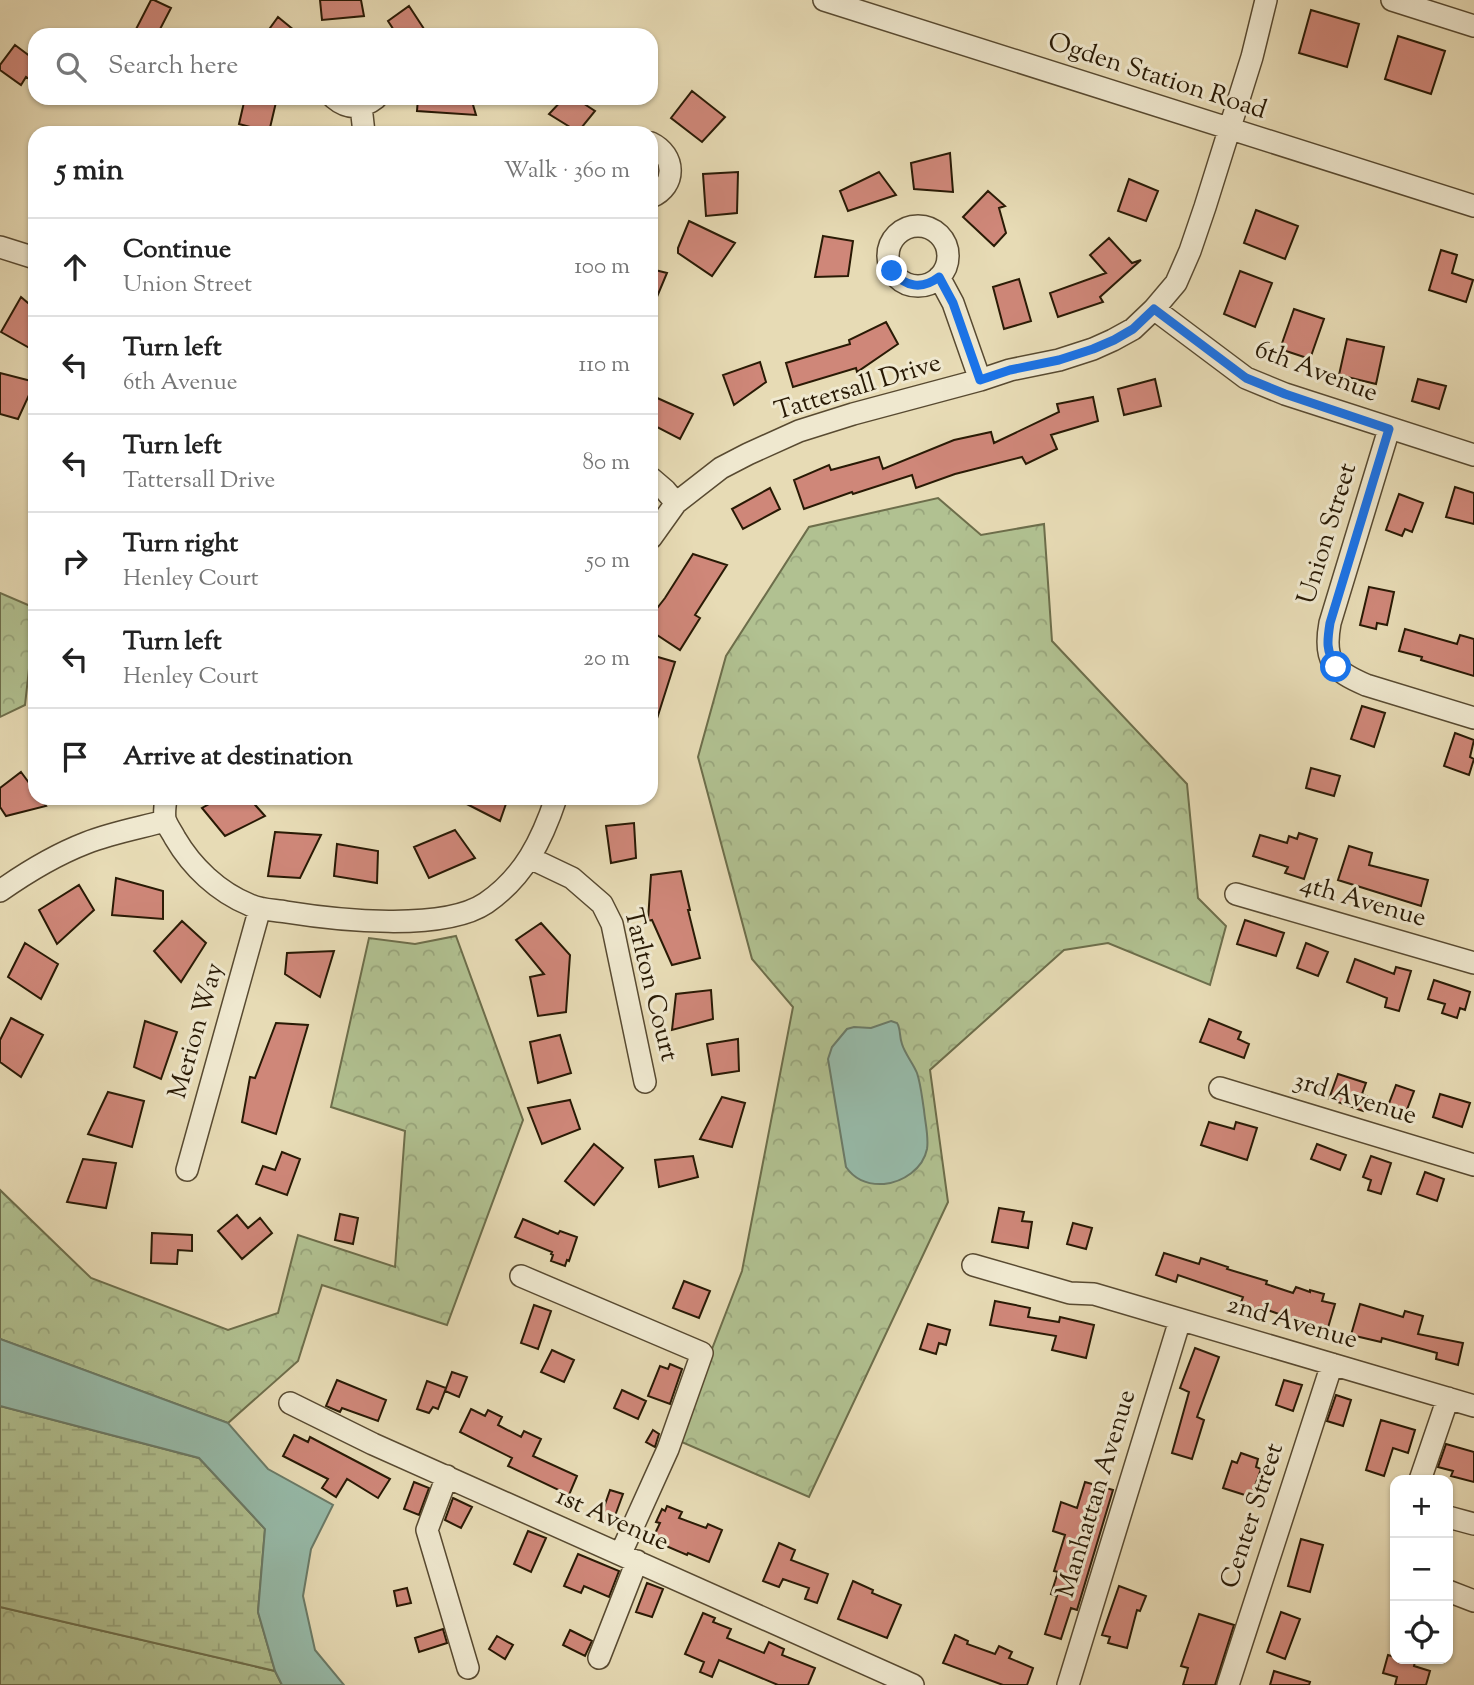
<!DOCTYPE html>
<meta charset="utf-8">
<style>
:root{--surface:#fff;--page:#f2f2f2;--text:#222;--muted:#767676;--line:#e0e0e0}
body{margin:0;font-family:"Sorts Mill Goudy",serif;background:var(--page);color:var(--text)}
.controls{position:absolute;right:21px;bottom:21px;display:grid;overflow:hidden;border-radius:14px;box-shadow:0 2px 5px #0004}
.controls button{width:63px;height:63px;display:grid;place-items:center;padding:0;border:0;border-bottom:2px solid var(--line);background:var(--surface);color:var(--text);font:35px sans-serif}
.stop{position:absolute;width:21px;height:21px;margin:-16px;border:5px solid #1a73e8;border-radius:50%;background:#fff}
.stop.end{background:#1a73e8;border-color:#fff;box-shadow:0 2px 7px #0008}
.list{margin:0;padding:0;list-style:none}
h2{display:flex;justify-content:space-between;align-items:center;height:91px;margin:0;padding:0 28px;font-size:30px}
h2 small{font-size:23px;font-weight:400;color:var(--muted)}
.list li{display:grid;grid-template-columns:46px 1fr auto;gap:21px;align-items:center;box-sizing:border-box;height:98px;padding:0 28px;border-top:2px solid var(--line)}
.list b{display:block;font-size:26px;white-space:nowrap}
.list p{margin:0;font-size:23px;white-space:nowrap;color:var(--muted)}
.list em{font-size:23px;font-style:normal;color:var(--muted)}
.icon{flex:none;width:38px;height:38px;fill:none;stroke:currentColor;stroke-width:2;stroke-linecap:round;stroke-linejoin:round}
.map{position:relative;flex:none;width:1474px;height:1685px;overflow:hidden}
.search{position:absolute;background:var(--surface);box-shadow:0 2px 5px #0004;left:28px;top:28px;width:630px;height:77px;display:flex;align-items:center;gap:18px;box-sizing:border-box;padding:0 24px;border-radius:21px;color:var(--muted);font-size:26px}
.panel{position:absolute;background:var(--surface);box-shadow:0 2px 5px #0004;left:28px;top:126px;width:630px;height:679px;border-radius:21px}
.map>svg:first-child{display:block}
.forest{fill:url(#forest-crowns);stroke:#6d6e4b;stroke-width:2}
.wetland{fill:url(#wetland-marsh);stroke:#6d6e4b;stroke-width:2}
.water{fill:#97bbaa;stroke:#6b7b68;stroke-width:2}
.building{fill:#cf8779;stroke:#291a05;stroke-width:2}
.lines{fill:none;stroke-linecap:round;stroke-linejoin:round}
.minor-casing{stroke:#584a31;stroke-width:24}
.minor{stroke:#efe8cf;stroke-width:21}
.route{stroke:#1a73e8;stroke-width:9}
.labels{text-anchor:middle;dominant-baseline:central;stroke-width:6;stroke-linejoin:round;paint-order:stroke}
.street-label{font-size:26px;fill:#291a05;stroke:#efe8cf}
</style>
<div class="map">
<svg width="1474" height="1685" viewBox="0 0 1474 1685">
<defs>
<pattern id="forest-crowns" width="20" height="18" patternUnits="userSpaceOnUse" patternTransform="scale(1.75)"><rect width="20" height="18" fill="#b1c191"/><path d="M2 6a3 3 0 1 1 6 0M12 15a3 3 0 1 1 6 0" fill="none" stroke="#98a57c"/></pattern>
<pattern id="wetland-marsh" width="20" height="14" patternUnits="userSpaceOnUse" patternTransform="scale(1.75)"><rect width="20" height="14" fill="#b1c191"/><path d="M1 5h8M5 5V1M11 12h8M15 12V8" fill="none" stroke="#98a57c"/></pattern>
</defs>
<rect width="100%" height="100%" fill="#e7dbb5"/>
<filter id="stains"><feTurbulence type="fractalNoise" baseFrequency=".00286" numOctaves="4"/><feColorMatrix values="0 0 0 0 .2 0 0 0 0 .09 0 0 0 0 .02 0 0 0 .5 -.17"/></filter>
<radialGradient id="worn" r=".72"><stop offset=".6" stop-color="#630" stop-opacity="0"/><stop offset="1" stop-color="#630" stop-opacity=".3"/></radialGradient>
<path class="forest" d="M938 498 981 535 1044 524 1052 641 1187 784 1198 898 1226 926 1210 985 1108 943 1064 950 930 1070 948 1202 809 1497 677 1440 742 1271 793 1007 752 959 698 757 726 656 809 527Z
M0 593 35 608V614L25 705 0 717Z
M456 936 523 1120 447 1325 322 1285 298 1361 228 1423 0 1339V1190L91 1278 228 1330 278 1313 298 1235 395 1267 405 1131 331 1107 369 938 415 944Z
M0 1607 275 1671 282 1685H0Z"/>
<path class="wetland" d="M0 1406 199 1458 265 1529 258 1612 275 1671 0 1607Z"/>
<path class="water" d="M891 1021 897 1023C901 1029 899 1036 902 1044 905 1054 913 1063 917 1073 921 1085 922 1098 924 1110 925 1122 929 1137 927 1149 923 1169 903 1182 884 1184 868 1185 855 1180 846 1167L828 1059 832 1047 847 1029 854 1027 871 1028Z
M0 1339 228 1423 268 1469 333 1505 311 1549 303 1596 315 1650 344 1685H282L275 1671 258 1612 265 1529 199 1458 0 1406Z"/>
<path class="building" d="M151 0H154L171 8 157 35H133Z
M320 0H361L364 16 322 20Z
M409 6 428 35H397L388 21Z
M1311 10 1359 24 1347 67 1299 53Z
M278 17 300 35H265Z
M1398 36 1445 51 1431 94 1385 79Z
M15 45 35 60V83L26 77 21 85 0 70V65Z
M692 91 725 117 702 142 671 118Z
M245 98H277L269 132 239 124Z
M418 98H471L476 115 417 111Z
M564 98H575L595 111 578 132 549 114Z
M950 153 953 192 914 189 911 163Z
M738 172 737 213 706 216 703 174Z
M879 172 896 195 848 211 840 191Z
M1129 179 1158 191 1146 221 1118 211Z
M988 191 1005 206 999 208 1006 233 994 246 963 217Z
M1256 210 1298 226 1285 259 1244 243Z
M689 221 735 243 712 276 678 253V248Z
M823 236 853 241 848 276 815 277Z
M1109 238 1132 263 1141 260 1100 297 1103 302 1058 317 1050 293 1106 273 1090 255Z
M1441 250 1457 255 1452 273 1473 280 1466 302 1429 290Z
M651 269 667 273 651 311Z
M1240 271 1272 283 1255 327 1224 314Z
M1019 279 1031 321 1004 329 993 287Z
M21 297 35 309V351L1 332Z
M1294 309 1324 319 1310 359 1280 349Z
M886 322 898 344 857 372 856 368 793 387 786 363 850 344 849 340Z
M1347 339 1384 347 1376 384 1339 375Z
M760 362 766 382 734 405 723 375Z
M0 373 35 382 18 419 0 414Z
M1155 379 1161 406 1124 415 1118 389Z
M1418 379 1446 386 1439 409 1412 401Z
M655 397 693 414 680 439 651 424V405Z
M1093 397 1098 421 1051 435 1057 449 1026 464 1022 457 955 474 916 488 912 475 853 494 852 492 804 509 794 480 829 465 831 470 879 457 883 469 954 440 991 432 994 443 1059 412 1057 404Z
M1455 487 1474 493V524L1446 517Z
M770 488 780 509 743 529 732 509Z
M1399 494 1423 503 1412 532 1405 529 1402 536 1386 530Z
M693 554 727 565 695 615 700 618 680 650 651 631V616L665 598Z
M1369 587 1394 592 1387 625 1377 623 1376 629 1360 625Z
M1405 629 1457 644 1460 635 1474 639V676L1421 660 1422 657 1399 651Z
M651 655 675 662 654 728 651 727Z
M1362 706 1385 713 1374 747 1351 739Z
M1455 733 1474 740 1470 757 1474 759 1469 775 1444 766Z
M1311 768 1340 776 1334 796 1306 788Z
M21 772 35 791V798H40L46 806 6 816 0 807V788Z
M220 798H249L265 816 225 836 202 808Z
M455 798H508L500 821Z
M634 823 636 858 611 863 606 826Z
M455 830 475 858 429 878 414 847Z
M275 832 321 835 300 878 268 876Z
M1299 833 1317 839 1304 879 1285 873 1288 867 1253 856 1260 835 1287 843 1289 836 1297 839Z
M337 844 378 851 377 883 334 876Z
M1349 846 1372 853 1369 865 1428 880 1421 906 1338 880Z
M681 871 690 910H688L700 958 672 965 652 920 648 921 651 875Z
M116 878 163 891V919L112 915Z
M79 885 94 910 57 944 39 910Z
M1245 920 1284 933 1276 956 1237 944Z
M182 921 206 943 181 982 154 951Z
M541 923 570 955 566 1012 538 1016 530 977 544 974 516 940Z
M25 943 58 964 41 999 8 977Z
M1306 943 1328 952 1318 976 1297 968Z
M334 951 320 997 285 974 287 953Z
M1355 959 1394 974 1396 967 1411 971 1399 1011 1385 1007 1387 998 1347 982Z
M1434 980 1470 992 1465 1010 1460 1008 1457 1018 1442 1013 1445 1004 1428 999Z
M711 990 713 1019 672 1030 676 994Z
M11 1018 43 1035 21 1077 0 1062V1040Z
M1209 1019 1241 1032 1238 1039 1249 1044 1244 1058 1200 1042Z
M145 1021 177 1032 161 1079 134 1067Z
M276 1023 308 1025 276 1134 242 1122 250 1077 255 1078Z
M560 1035 571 1073 538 1083 530 1042Z
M738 1039 739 1071 712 1075 707 1044Z
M1338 1074 1366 1083 1362 1094 1368 1097 1363 1111 1329 1099Z
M1396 1085 1414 1091 1403 1120 1385 1114Z
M108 1092 144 1101 132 1147 88 1134Z
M1440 1094 1470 1103 1462 1127 1433 1117Z
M722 1097 745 1103 732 1147 700 1139Z
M570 1100 580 1129 542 1144 528 1108Z
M1209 1122 1234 1129 1236 1122 1257 1128 1247 1160 1201 1145Z
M594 1144 623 1168 594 1205 565 1181Z
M1317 1144 1346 1155 1340 1170 1311 1159Z
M282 1152 300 1159 287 1195 256 1184 263 1166 275 1170Z
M693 1156 698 1177 659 1187 655 1160Z
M1371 1156 1391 1163 1381 1194 1368 1190 1371 1180 1363 1177Z
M83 1159 116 1163 106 1208 67 1202Z
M1425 1172 1444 1179 1437 1201 1417 1194Z
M999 1208 1024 1212 1022 1221 1032 1222 1028 1248 992 1242Z
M340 1214 358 1218 353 1244 335 1240Z
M237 1215 248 1228 260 1218 272 1233 242 1259 218 1231Z
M523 1219 558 1234 560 1231 577 1237 569 1261 567 1260 565 1266 551 1261 553 1255 551 1254 552 1252 515 1237Z
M1073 1223 1092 1228 1086 1249 1067 1244Z
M152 1233 192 1235V1251L178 1250 177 1264 151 1263Z
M1164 1253 1199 1264 1201 1258 1228 1267 1227 1269 1267 1281 1266 1284 1293 1293 1296 1287 1310 1292V1290L1324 1294 1322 1301 1335 1304 1327 1331 1259 1307 1258 1311 1240 1305 1243 1297 1178 1275 1176 1282 1156 1275Z
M684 1281 710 1291 699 1318 673 1308Z
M995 1301 1030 1308 1028 1317 1059 1322 1060 1317 1094 1325 1086 1358 1052 1350 1056 1336 990 1325Z
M1360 1304 1403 1317 1405 1311 1423 1316 1418 1334 1463 1343 1458 1365 1436 1359 1437 1353 1382 1338 1381 1342 1351 1335Z
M534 1305 551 1311 538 1349 521 1343Z
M928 1324 950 1330 946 1345 939 1343 936 1354 920 1349Z
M1195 1348 1219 1357 1197 1417 1204 1420 1192 1459 1172 1453 1189 1392 1180 1388Z
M552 1350 574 1360 564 1382 541 1372Z
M670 1364 682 1369 670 1404 648 1396 660 1366 668 1369Z
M452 1372 467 1377 459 1397 445 1391Z
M337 1380 386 1400 378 1421 342 1408 340 1412 326 1406Z
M1284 1380 1302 1385 1293 1411 1276 1405Z
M427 1381 446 1388 438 1409 433 1407 429 1413 417 1409Z
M622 1390 646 1401 638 1419 614 1408Z
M1336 1395 1351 1400 1343 1426 1327 1421Z
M471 1409 485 1416 488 1410 502 1417 498 1425 521 1437 524 1431 541 1439 533 1456 577 1476 569 1495 508 1466 512 1458 460 1432Z
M1381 1420 1415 1430 1408 1453 1393 1448 1384 1476 1366 1470Z
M653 1430 659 1434 655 1447 646 1442Z
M294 1435 308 1442 310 1437 390 1479 378 1498 347 1479 336 1497 322 1488 328 1479 283 1456Z
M1446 1444 1474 1452V1482L1451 1476 1453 1471 1438 1467Z
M1241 1453 1258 1459 1256 1467 1261 1469 1251 1497 1223 1488 1232 1461 1237 1463Z
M414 1482 429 1488 419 1515 404 1509Z
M1085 1482 1113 1490 1077 1610 1071 1608 1061 1639 1045 1634 1057 1596 1051 1594 1058 1572 1054 1571 1065 1535 1053 1531 1061 1502 1077 1508Z
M610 1490 623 1494 612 1524 600 1519Z
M453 1498 472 1507 461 1528 445 1520Z
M667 1506 682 1512 679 1518 706 1528 708 1524 722 1530 709 1562 688 1553 687 1555 652 1540 660 1523 656 1522 662 1509 665 1511Z
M528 1531 546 1538 531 1572 514 1564Z
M1301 1539 1323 1545 1310 1592 1288 1586Z
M779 1543 795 1550 791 1560 828 1574 817 1603 805 1599 809 1588 783 1579 779 1587 763 1581Z
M578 1554 619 1571 609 1597 584 1586 581 1593 564 1586Z
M853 1581 873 1590 872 1593 901 1605 887 1638 838 1619Z
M647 1583 663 1589 652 1617 636 1612Z
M1119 1586 1146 1596 1140 1611 1137 1610 1127 1648 1108 1643 1110 1637 1102 1635Z
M407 1588 411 1603 397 1606 394 1591Z
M1281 1612 1300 1619 1285 1659 1267 1652Z
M703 1613 715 1618 713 1622 731 1629 727 1638 764 1653 769 1642 784 1649 782 1655 815 1668 808 1685H778L719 1660 712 1677 700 1672 704 1662 685 1654Z
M1199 1614 1234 1625 1215 1685H1183L1188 1668 1181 1666Z
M443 1629 447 1643 419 1652 415 1638Z
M570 1630 592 1641 585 1656 563 1645Z
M955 1635 968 1641 967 1644 995 1654 999 1646 1012 1652 1009 1658 1033 1668 1027 1685H1003L943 1663Z
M497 1636 513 1645 505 1659 489 1649Z
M1388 1655 1395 1657V1659H1403L1415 1662 1414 1666 1430 1671 1426 1685H1395L1397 1677 1383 1673Z
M1274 1671 1310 1682 1309 1685H1270Z"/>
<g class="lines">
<defs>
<path id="minor" d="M824 0 1474 206
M1392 0 1474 26
M334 98C348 110 362 109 376 98
M361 106 364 133
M651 143C676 155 677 186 651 197
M888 256a30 30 0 1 1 60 0a30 30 0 1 1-60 0Z
M0 247 35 258
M939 277 953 303 980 380
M1154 309 1246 378 1285 394 1474 455
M1389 429 1330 623C1323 661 1333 671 1366 685L1474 718
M651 478 665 490 676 503
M651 538 676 503 721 468 748 454 799 431 853 414 980 380 1010 370 1059 360 1093 349 1113 340 1133 329 1154 309 1176 283 1190 251 1205 207 1252 57 1266 0
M166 798C165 805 164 813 165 819 167 826 172 832 175 838 192 867 218 892 250 905 260 910 275 910 286 912 336 920 443 932 486 903 524 877 542 840 556 798
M530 858 572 878 602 904 612 924 645 1082
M0 891C27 872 55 855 86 843 111 833 139 828 165 821
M1236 894 1474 963
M1220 1088 1474 1165
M187 1170 260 908
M973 1265 1070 1293 1094 1294 1474 1406
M521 1276 702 1353 668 1449 621 1553
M290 1403 373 1444 913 1685
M447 1476 427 1530 468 1668
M1420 1480 1448 1398
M1448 1517 1474 1524
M1448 1591 1474 1601
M599 1658 637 1561
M1068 1685 1180 1320
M1228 1685 1332 1364"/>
</defs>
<use href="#minor" class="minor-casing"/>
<use href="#minor" class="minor"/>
</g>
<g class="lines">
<path class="route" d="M892 271C905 287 922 290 939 277L953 303 980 380 1010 370 1059 360 1093 349 1114 340 1133 329 1154 309 1246 378 1285 394 1389 429 1330 623C1327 642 1326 650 1336 667"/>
</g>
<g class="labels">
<g class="street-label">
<text transform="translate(1157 77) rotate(18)">Ogden Station Road</text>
<text transform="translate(1316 372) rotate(21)">6th Avenue</text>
<text transform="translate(858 388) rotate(-17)">Tattersall Drive</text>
<text transform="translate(1328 534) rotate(-73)">Union Street</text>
<text transform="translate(1363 902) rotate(16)">4th Avenue</text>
<text transform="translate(650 985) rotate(76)">Tarlton Court</text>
<text transform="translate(197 1031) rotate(-74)">Merion Way</text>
<text transform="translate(1355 1099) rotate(17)">3rd Avenue</text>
<text transform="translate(1292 1323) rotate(16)">2nd Avenue</text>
<text transform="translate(1097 1494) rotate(-73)">Manhattan Avenue</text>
<text transform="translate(1253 1516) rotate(-72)">Center Street</text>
<text transform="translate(612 1520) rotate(24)">1st Avenue</text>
</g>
</g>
<rect width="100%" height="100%" filter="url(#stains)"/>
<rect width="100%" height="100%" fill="url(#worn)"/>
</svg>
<div class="controls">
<button>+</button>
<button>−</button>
<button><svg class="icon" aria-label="locate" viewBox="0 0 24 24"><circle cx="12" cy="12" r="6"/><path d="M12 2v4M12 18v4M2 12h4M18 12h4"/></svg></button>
</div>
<div class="stop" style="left:1336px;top:667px"></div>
<div class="stop end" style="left:892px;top:271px"></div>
<div class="search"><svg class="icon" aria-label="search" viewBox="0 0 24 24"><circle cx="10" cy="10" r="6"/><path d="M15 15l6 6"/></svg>Search here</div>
<section class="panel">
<h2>5 min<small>Walk · 360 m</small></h2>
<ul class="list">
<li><svg class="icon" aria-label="ahead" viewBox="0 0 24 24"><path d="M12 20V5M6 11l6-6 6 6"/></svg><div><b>Continue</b><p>Union Street</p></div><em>100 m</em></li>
<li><svg class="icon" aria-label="left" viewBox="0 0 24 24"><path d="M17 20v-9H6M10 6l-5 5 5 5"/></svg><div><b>Turn left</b><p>6th Avenue</p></div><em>110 m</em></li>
<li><svg class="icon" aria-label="left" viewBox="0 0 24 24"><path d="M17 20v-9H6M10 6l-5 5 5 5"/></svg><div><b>Turn left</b><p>Tattersall Drive</p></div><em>80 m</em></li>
<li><svg class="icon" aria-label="right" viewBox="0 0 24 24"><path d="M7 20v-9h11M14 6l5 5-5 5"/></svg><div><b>Turn right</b><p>Henley Court</p></div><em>50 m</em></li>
<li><svg class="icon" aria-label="left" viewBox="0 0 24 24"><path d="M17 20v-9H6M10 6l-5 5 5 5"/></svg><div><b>Turn left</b><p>Henley Court</p></div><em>20 m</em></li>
<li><svg class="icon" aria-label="arrive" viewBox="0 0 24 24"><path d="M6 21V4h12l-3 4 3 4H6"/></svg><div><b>Arrive at destination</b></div></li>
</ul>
</section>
</div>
